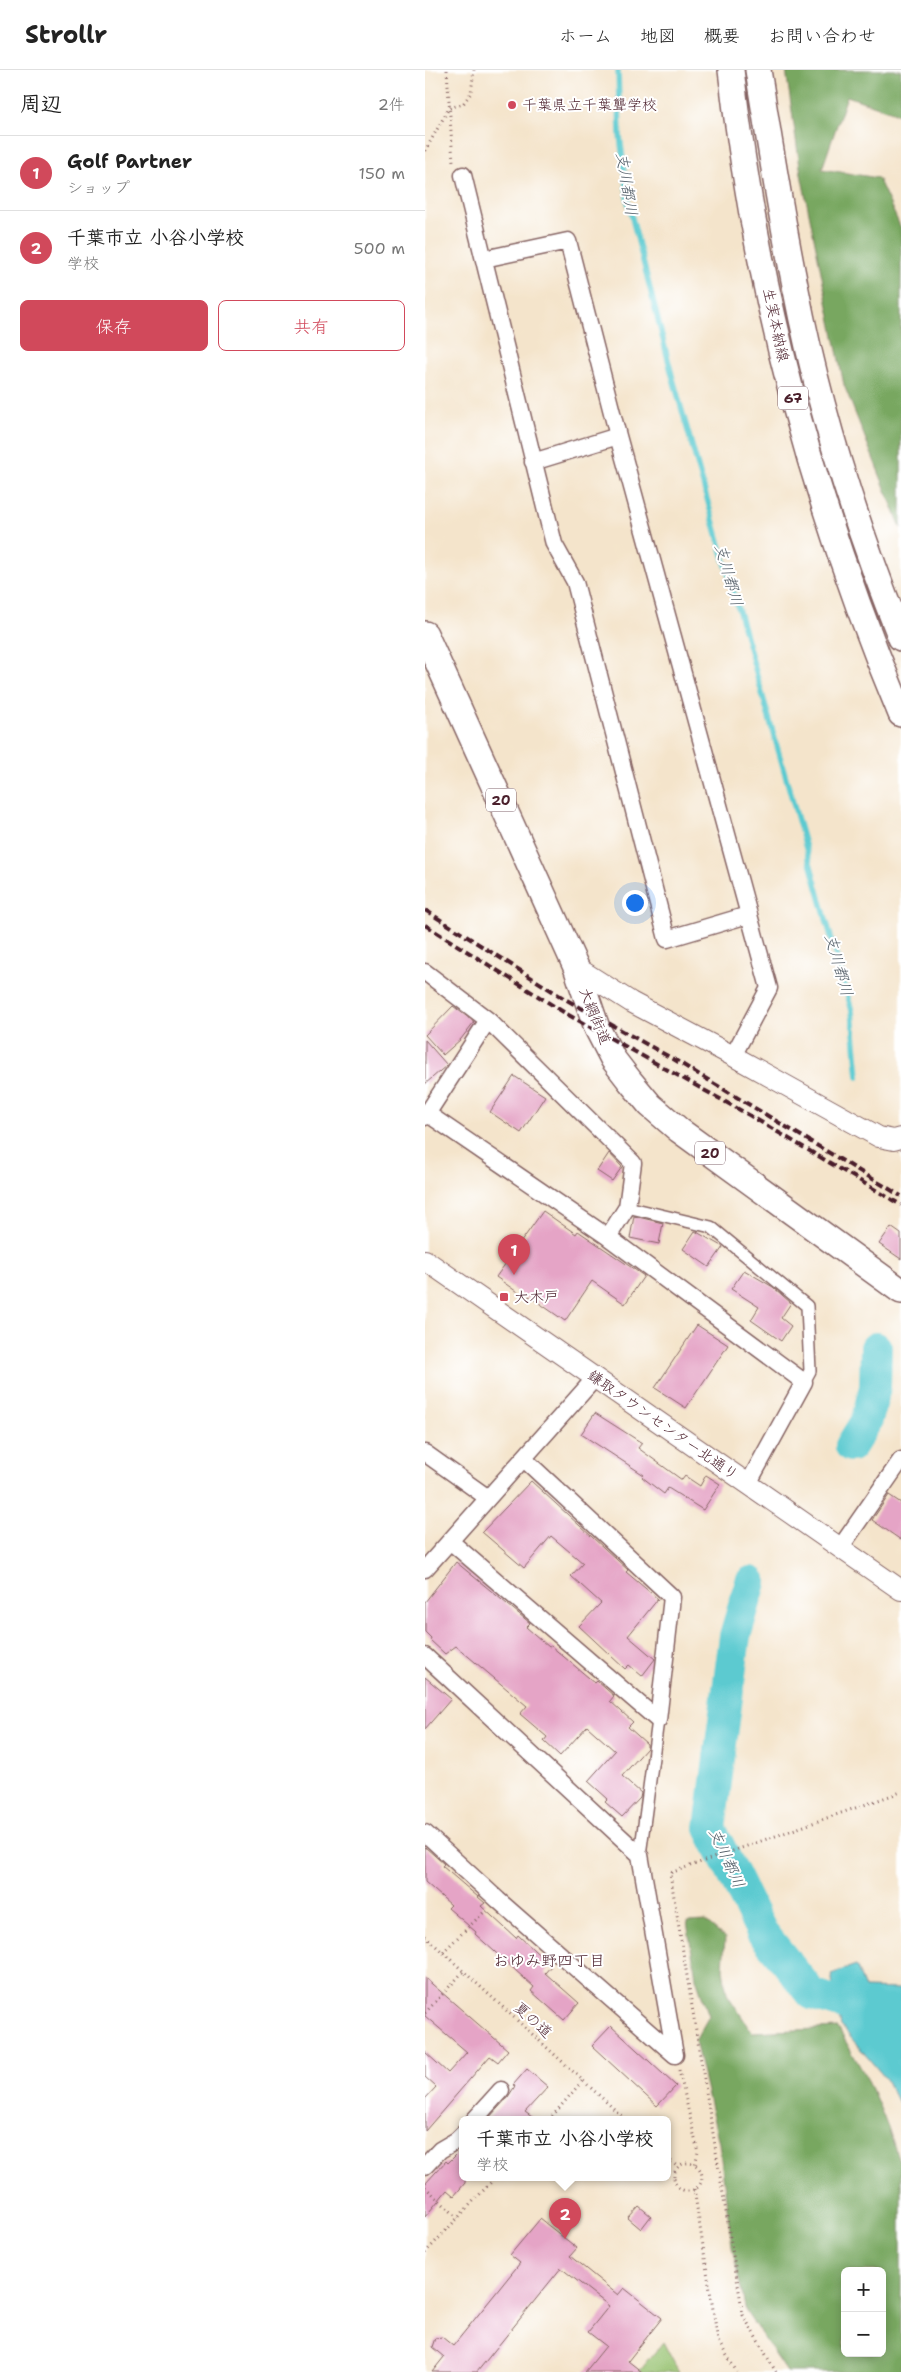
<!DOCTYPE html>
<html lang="ja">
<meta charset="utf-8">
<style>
:root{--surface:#fff;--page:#f2f2f2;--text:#222;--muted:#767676;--line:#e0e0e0;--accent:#d1495b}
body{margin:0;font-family:"Shantell Sans","Klee One",sans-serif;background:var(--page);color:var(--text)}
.controls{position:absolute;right:15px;bottom:15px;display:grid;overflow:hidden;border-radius:8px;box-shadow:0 2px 12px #0003}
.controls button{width:45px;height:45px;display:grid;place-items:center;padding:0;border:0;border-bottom:1px solid var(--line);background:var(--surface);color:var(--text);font:25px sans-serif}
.you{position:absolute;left:209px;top:832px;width:18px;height:18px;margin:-12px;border:4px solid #fff;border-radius:50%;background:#1a73e8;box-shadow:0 0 0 8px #1a73e833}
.badge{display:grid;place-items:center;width:32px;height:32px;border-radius:50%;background:var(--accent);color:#fff;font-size:16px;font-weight:700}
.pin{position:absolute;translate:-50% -41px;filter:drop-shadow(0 1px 2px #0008)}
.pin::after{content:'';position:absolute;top:26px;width:18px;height:15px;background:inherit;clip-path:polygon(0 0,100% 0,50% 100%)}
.popup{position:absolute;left:34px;top:2046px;width:212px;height:65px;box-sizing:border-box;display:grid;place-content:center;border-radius:8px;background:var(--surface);filter:drop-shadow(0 1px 4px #0005);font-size:16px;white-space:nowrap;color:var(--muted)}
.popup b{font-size:19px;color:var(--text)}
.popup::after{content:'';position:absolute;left:50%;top:100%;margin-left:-10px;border:10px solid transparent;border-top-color:var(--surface)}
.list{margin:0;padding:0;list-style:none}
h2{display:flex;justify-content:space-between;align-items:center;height:65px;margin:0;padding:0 20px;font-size:21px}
h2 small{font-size:16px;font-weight:400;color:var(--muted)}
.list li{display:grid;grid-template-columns:32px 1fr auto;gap:15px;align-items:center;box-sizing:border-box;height:75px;padding:0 20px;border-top:1px solid var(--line)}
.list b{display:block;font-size:19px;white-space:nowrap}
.list p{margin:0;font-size:16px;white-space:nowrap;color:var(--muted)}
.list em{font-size:16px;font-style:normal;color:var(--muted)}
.actions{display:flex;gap:10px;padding:15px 20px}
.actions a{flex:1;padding:11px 0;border:1px solid var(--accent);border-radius:8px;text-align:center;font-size:18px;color:var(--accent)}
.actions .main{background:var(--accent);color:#fff}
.map{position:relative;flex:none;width:476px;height:2302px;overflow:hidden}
header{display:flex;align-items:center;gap:30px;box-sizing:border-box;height:70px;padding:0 25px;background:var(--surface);border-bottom:1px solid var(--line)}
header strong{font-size:24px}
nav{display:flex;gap:28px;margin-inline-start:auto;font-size:18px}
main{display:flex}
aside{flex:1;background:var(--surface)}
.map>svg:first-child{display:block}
.green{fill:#95c16e;stroke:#70704c}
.forest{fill:#78a761;stroke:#616346;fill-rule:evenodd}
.water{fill:#5ccad0;stroke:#53747e}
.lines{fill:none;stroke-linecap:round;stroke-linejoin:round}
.stream{stroke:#5ccad0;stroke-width:5.5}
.river{stroke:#5ccad0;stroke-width:32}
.building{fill:#e5a4c6}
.pedestrian-casing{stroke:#866463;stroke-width:14}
.minor-casing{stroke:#866463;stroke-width:19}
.tertiary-casing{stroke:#866463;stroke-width:22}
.primary-casing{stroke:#866463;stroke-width:28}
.path{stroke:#866463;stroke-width:3;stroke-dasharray:1 4;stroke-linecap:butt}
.pedestrian{stroke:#fff;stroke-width:11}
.minor{stroke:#fff;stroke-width:16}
.tertiary{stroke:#fff;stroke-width:20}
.primary{stroke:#fff;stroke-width:25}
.rail{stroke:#4a1f2b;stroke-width:4;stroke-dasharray:8 4;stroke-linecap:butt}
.poi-dot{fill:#d1495b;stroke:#fff;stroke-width:2}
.labels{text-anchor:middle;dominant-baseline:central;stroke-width:4;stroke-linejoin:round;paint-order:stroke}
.shield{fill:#fff;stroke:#80626b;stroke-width:1}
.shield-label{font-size:14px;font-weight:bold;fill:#4a1f2b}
.poi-label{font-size:15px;fill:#4a1f2b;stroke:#fff;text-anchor:start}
.street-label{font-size:15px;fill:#4a1f2b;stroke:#fff}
.water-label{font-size:16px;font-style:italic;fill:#505b65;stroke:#fff}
.neighbourhood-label{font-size:16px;fill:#4a1f2b;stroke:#fff}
</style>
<header>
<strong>Strollr</strong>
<nav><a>ホーム</a><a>地図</a><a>概要</a><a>お問い合わせ</a></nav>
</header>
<main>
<aside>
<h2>周辺<small>2件</small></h2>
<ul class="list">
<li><span class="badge">1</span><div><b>Golf Partner</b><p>ショップ</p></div><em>150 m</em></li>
<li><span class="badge">2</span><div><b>千葉市立 小谷小学校</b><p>学校</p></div><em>500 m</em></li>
</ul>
<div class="actions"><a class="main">保存</a><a>共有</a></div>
</aside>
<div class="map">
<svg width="476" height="2302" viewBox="0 0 476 2302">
<rect width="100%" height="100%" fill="#fff"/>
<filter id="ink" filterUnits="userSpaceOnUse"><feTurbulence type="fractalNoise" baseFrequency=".02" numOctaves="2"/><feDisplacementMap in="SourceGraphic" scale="10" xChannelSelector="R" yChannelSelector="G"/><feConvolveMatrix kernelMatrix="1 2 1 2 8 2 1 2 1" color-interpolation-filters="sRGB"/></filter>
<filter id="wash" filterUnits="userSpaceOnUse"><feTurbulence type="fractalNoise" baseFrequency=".0096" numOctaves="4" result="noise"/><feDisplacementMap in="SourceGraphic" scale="20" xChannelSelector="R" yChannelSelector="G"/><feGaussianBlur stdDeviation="1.12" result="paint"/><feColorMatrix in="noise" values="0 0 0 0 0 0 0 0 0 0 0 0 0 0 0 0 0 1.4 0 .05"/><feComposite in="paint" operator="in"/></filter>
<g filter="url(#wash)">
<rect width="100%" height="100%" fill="#f4e4cb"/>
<path class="green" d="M238 2272 254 2302H214Z"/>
<path class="forest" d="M361 0H476V45L422 26 397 99 453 108 476 158V458L419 315 376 104Z
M280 1851 300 1868 298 1899 302 1924 327 1962 413 1958 444 2012 463 2057 476 2097V2302H362L321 2242 307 2177 294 2073 270 1971 284 1946 271 1908 262 1852ZM420 2201H457V2283H420Z"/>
<path class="water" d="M431 1895 440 1918 476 1919V2033H473L461 2009 416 1956 406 1904Z"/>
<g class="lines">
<path class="stream" d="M193 0 195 65 203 132 247 305 427 941 433 1007"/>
<path class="river" d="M426 1376 442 1350 450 1317 451 1278
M326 1512 310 1566 285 1758 337 1862 387 1924 418 1934 476 1947"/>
</g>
<g id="blocks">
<path class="building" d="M28 936 49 952 36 969 18 985 0 965Z
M0 970 22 995 0 1014Z
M89 1006 120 1026 96 1063 65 1042Z
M184 1083 197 1097 187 1111 172 1101Z
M118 1141 151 1164 153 1161 219 1206 200 1234 167 1211 140 1251 104 1226 102 1229 71 1207Z
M209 1146 238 1153 234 1174 205 1168Z
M466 1157 476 1164V1189L454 1174Z
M270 1161 298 1177 284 1197 258 1179Z
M319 1200 348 1217 366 1233 356 1248 366 1256 356 1271 326 1250 334 1237 306 1219Z
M272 1255 303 1275 261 1338 230 1318Z
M170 1343 217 1373 213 1378 257 1410 260 1406 275 1416 281 1405 295 1414 278 1440 243 1418 239 1424 217 1407 219 1405 156 1364Z
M106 1411 203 1500 201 1502 233 1529 203 1566 230 1589 217 1606 204 1595 200 1599 154 1556 176 1533 146 1506 158 1493 126 1466 99 1498 57 1462Z
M464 1425 476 1433V1470L447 1450Z
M31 1492 105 1553 101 1557 124 1577 126 1576 170 1613 172 1611 189 1626 185 1631 208 1652 203 1657 222 1674V1678L197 1706 216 1723 215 1728 197 1747 180 1732 183 1729 163 1711 190 1681 162 1656 135 1686 119 1671 122 1667 95 1644 102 1636 31 1576 20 1584 5 1570 6 1568 0 1562V1532Z
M0 1607 26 1629 0 1659Z
M0 1777 19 1794 17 1796 60 1833 56 1836 91 1868 93 1865 126 1896 120 1903 154 1933 139 1950 106 1921 109 1917 50 1864 51 1862 23 1838 26 1835 0 1812Z
M0 1908 83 1980 73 1992 65 1986 0 2061V2029L11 2017 0 2007V1982L23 2003 42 1982 0 1946Z
M186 1956 251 2016 232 2036 167 1976Z
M102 1999 123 2017 100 2042 111 2050H62L83 2027 90 2016 88 2015Z
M38 2078V2108H40V2113L29 2126 22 2120 0 2147V2114L21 2091 23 2093Z
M214 2136 226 2146 216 2159 203 2148Z
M115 2149 152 2178 145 2186 193 2225 199 2218 237 2248 203 2291 217 2302H160L181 2276 163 2262 184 2236 136 2198 52 2302H7L19 2287 7 2277 10 2268 17 2267 28 2276 95 2193 85 2185Z"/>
</g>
</g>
<g filter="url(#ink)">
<use href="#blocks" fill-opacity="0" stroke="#866463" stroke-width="1"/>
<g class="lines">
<defs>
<path id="pedestrian" d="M202 1137 286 1157 382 1236 385 1301 379 1312
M215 1785 233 1650"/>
<path id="minor" d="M38 105 129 474 150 512 242 869 323 845
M59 189 143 171 193 366 344 918 308 986
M108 392 193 366
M0 902 63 950 208 1093 202 1137 183 1167
M0 1042 183 1167 379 1312 323 1414
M0 1047 63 950
M0 1383 63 1428
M99 1389 247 1527 233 1650
M25 1471 233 1650
M415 1478 476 1390
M0 1499 171 1307
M0 1586 215 1785 250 1985
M0 1763 73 1830 250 1985
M49 2050 76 2020
M0 2096 15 2080 32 2070 38 2064"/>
<path id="tertiary" d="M151 897 206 932 308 986 454 1067 469 1070 476 1068
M0 1190 476 1520"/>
<path id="primary" d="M306 0C331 221 390 439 476 644
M333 0C345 74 356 147 371 220 394 339 431 456 476 568
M0 564 151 897 172 958 188 989 205 1011 225 1035 254 1060 476 1221"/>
</defs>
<use href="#pedestrian" class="pedestrian-casing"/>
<use href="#minor" class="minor-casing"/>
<use href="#tertiary" class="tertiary-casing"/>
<use href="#primary" class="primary-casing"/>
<path class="path" d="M22 0 28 92
M0 81 24 38 38 34 46 23 49 0
M0 1866 201 2050
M18 1882 61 1840
M0 1943 38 1902
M254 2000 273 2082 270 2095
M124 2050 158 2010
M242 2088 253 2097
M249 2107a14 14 0 1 1 28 0a14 14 0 1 1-28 0Z
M0 2117 33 2148
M269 2119 293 2271 312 2302
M0 2183 70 2108
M351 2302 318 2245 245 1803 476 1722"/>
<use href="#pedestrian" class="pedestrian"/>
<use href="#minor" class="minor"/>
<use href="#tertiary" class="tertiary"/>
<use href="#primary" class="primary"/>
<path class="rail" d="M0 840 140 929 250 990 476 1126
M0 855 140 943 324 1045 476 1135"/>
</g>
</g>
<g class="poi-dot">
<circle cx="87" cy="35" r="5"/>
<rect x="74" y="1222" width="10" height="10" rx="2.5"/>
</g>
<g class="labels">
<g class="shield">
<rect x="353" y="316.5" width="30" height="23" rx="4"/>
<rect x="61" y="718.5" width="30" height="23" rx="4"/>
<rect x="270" y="1071.5" width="30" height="23" rx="4"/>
</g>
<g class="shield-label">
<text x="368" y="328">67</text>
<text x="76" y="730">20</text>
<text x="285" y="1083">20</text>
</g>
<g class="poi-label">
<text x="97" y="35">千葉県立千葉聾学校</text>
<text x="89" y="1227">大木戸</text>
</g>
<g class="street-label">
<text transform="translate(351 255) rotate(78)">生実本納線</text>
<text transform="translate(170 946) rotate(68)">大網街道</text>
<text transform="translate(238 1355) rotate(35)">鎌取タウンセンター北通り</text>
<text transform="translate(108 1950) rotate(42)">夏の道</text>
</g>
<g class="water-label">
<text transform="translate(202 114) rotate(81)">支川都川</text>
<text transform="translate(304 505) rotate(74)">支川都川</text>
<text transform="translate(414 895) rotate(74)">支川都川</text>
<text transform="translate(302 1788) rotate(66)">支川都川</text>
</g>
<g class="neighbourhood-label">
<text x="124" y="1890">おゆみ野四丁目</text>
</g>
</g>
</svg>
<div class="controls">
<button>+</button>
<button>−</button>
</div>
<div class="you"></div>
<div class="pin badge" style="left:89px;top:1205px">1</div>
<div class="pin badge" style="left:140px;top:2169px">2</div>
<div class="popup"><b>千葉市立 小谷小学校</b>学校</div>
</div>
</main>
